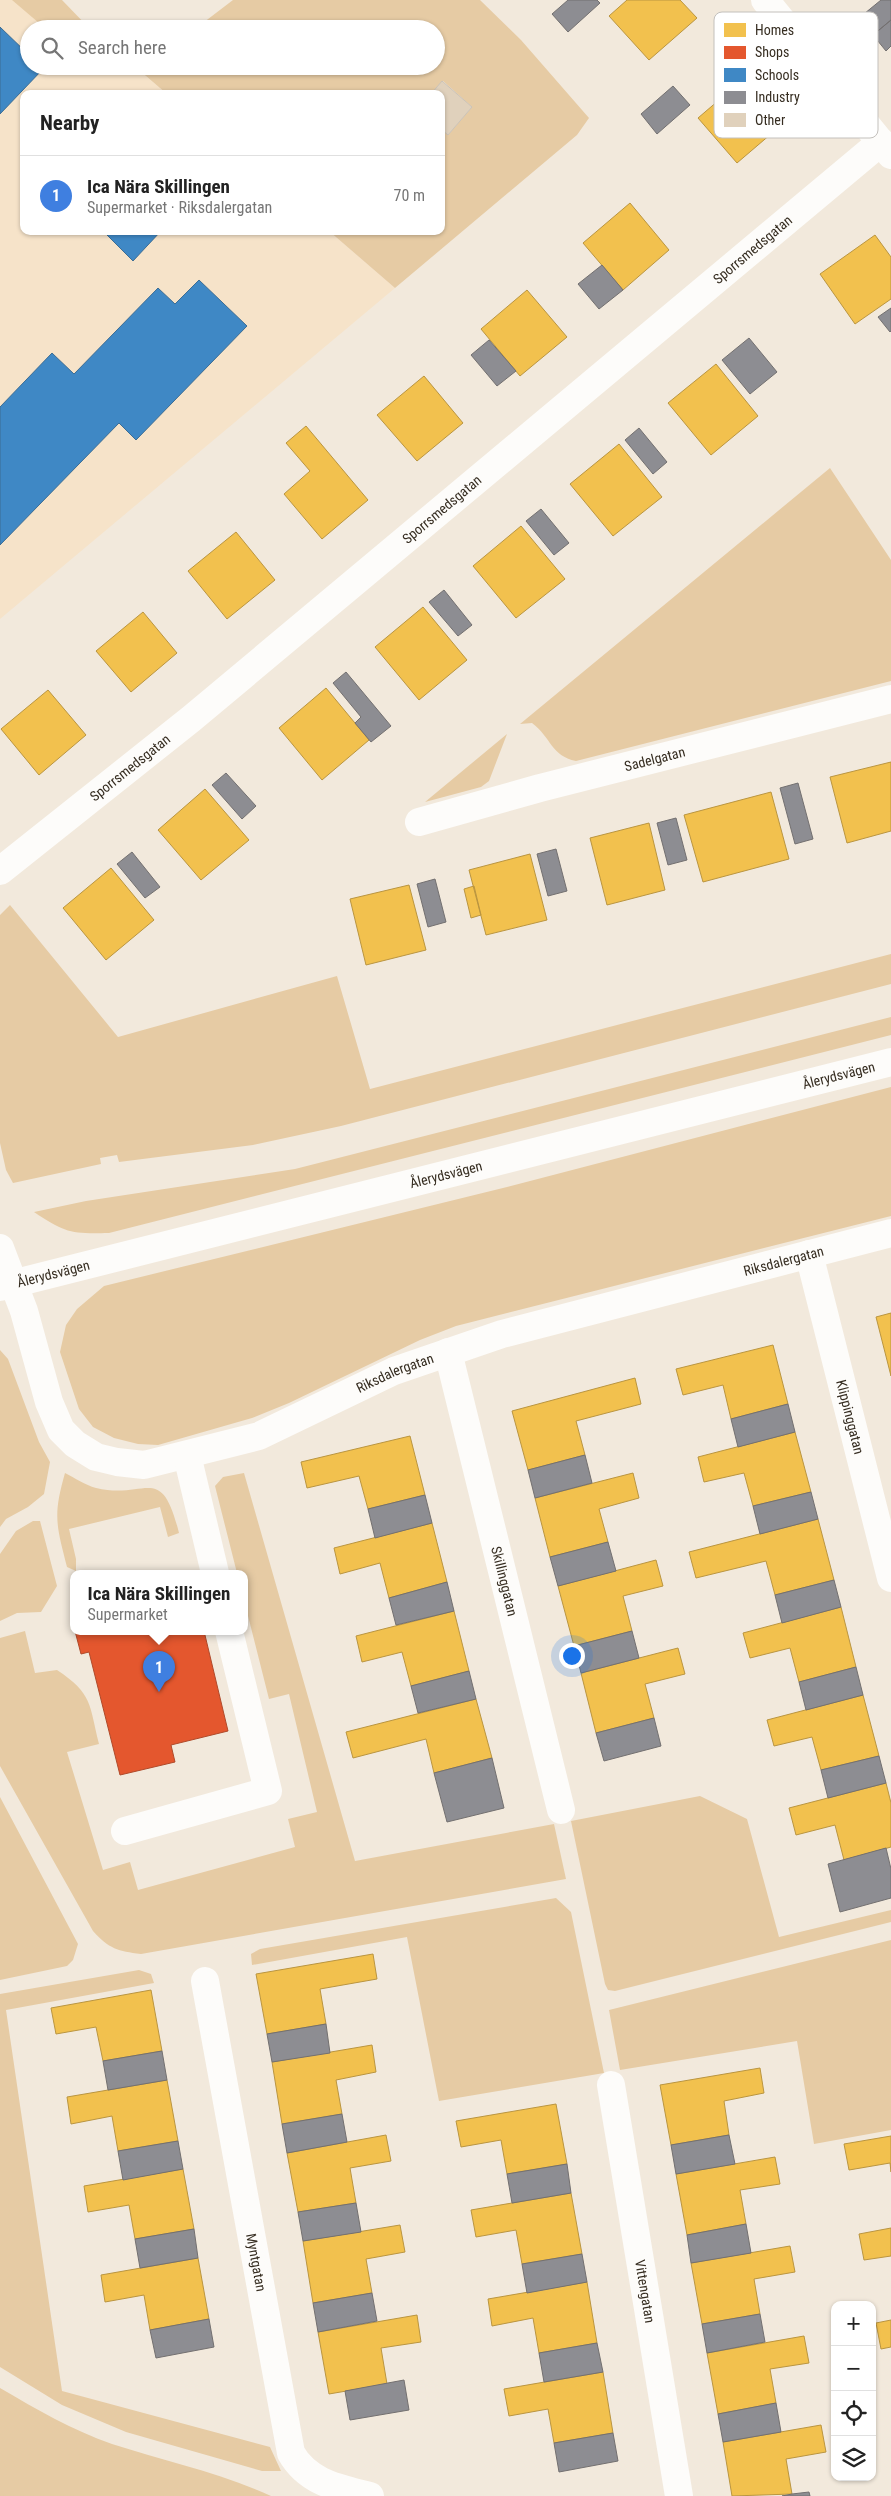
<!DOCTYPE html>
<meta charset="utf-8">
<style>
:root{--surface:#fff;--page:#f2f2f2;--text:#222;--muted:#767676;--line:#e0e0e0;--accent:#7c3aed}
body{margin:0;font-family:"Roboto Condensed",sans-serif;background:var(--page);color:var(--text)}
.controls{position:absolute;right:15px;bottom:15px;display:grid;overflow:hidden;border-radius:10px;box-shadow:0 1px 4px #0004}
.controls button{width:45px;height:45px;display:grid;place-items:center;padding:0;border:0;border-bottom:1px solid var(--line);background:var(--surface);color:var(--text);font:25px sans-serif}
.you{position:absolute;left:571px;top:1655px;width:18px;height:18px;margin:-12px;border:4px solid #fff;border-radius:50%;background:#1a73e8;box-shadow:0 0 0 8px #1a73e833}
.badge{display:grid;place-items:center;width:32px;height:32px;border-radius:50%;background:var(--accent);color:#fff;font-size:16px;font-weight:700}
.pin{position:absolute;translate:-50% -41px;filter:drop-shadow(0 1px 2px #0008)}
.pin::after{content:'';position:absolute;top:26px;width:18px;height:15px;background:inherit;clip-path:polygon(0 0,100% 0,50% 100%)}
.popup{position:absolute;left:70px;top:1570px;width:178px;height:65px;box-sizing:border-box;display:grid;place-content:center;border-radius:10px;background:var(--surface);filter:drop-shadow(0 1px 4px #0005);font-size:16px;white-space:nowrap;color:var(--muted)}
.popup b{font-size:19px;color:var(--text)}
.popup::after{content:'';position:absolute;left:50%;top:100%;margin-left:-10px;border:10px solid transparent;border-top-color:var(--surface)}
.list{margin:0;padding:0;list-style:none}
h2{display:flex;justify-content:space-between;align-items:center;height:65px;margin:0;padding:0 20px;font-size:21px}
h2 small{font-size:16px;font-weight:400;color:var(--muted)}
.list li{display:grid;grid-template-columns:32px 1fr auto;gap:15px;align-items:center;box-sizing:border-box;height:80px;padding:0 20px;border-top:1px solid var(--line)}
.list b{display:block;font-size:19px;white-space:nowrap}
.list p{margin:0;font-size:16px;white-space:nowrap;color:var(--muted)}
.list em{font-size:16px;font-style:normal;color:var(--muted)}
.icon{flex:none;width:28px;height:28px;fill:none;stroke:currentColor;stroke-width:2;stroke-linecap:round;stroke-linejoin:round}
.map{position:relative;flex:none;width:891px;height:2496px;overflow:hidden}
.search{position:absolute;background:var(--surface);box-shadow:0 1px 4px #0004;left:20px;top:20px;width:425px;height:55px;display:flex;align-items:center;gap:12px;box-sizing:border-box;padding:0 18px;border-radius:28px;color:var(--muted);font-size:19px}
.panel{position:absolute;background:var(--surface);box-shadow:0 1px 4px #0004;left:20px;top:90px;width:425px;height:145px;border-radius:10px}
.map>svg:first-child{display:block}
.built{fill:#f6e3c9}
.green{fill:#e6cba4}
.homes{fill:#f2c14e;stroke:#ba9540}
.shops{fill:#e4572e;stroke:#b04a2a}
.schools{fill:#3f88c5;stroke:#3c6d94}
.industry{fill:#8d8d92;stroke:#737070}
.building{fill:#e0d1bc;stroke:#cbc3b8}
.lines{fill:none;stroke-linecap:round;stroke-linejoin:round}
.minor{stroke:#fdfcfa;stroke-width:28}
.major{stroke:#fdfcfa;stroke-width:28}
.labels{text-anchor:middle;dominant-baseline:central;stroke-width:5;stroke-linejoin:round;paint-order:stroke}
.street-label{font-size:14px;fill:#362d21;stroke:#fff}
.key{fill:#fff;stroke:#c3c0bc;stroke-width:1}
.key-label{font-size:14px;fill:#362d21}
</style>
<div class="map">
<svg width="891" height="2496" viewBox="0 0 891 2496">
<rect width="100%" height="100%" fill="#f2e9dc"/>
<path class="built" d="M0 0H57L90 29H29V66H134L167 94H24V231H329L395 288 0 619Z"/>
<path class="green" d="M12 0H62L90 29H46Z
M233 0H480L521 40 589 118 577 135 395 288 329 231H441V129L448 135 472 107 443 81 431 94H167L139 70 145 66H436V29H195Z
M830 468 891 560V681L576 761C551 756 551 737 532 723L520 724Z
M507 734 489 781 481 787 425 802Z
M10 905 118 1037 337 976 370 1089 891 954V984L341 1126 253 1145 119 1162 117 1155 100 1158 101 1164 13 1183 6 1170 0 1143V915Z
M891 1017V1035L109 1233C72 1234 65 1233 34 1212L86 1201 295 1169Z
M891 1087V1216L456 1326 420 1340 289 1403 252 1418 158 1445 138 1444 114 1438 93 1427 79 1409 60 1352 66 1325 77 1309 104 1286 507 1187Z
M0 1350 8 1359 39 1442 50 1462 44 1494 28 1507 6 1519 0 1527Z
M65 1473C75 1478 85 1485 96 1488 147 1500 161 1461 179 1533L168 1537 160 1507 69 1529 76 1559V1571L67 1567C56 1524 53 1515 65 1473Z
M244 1473 355 1861 554 1824 566 1879 141 1954C118 1951 109 1949 93 1931L0 1766V1638L25 1631 35 1673 57 1670C93 1694 89 1704 99 1744L67 1752 103 1870 130 1862 138 1890 295 1847 288 1819 317 1812 289 1694 269 1699 244 1600V1573H237L215 1486 223 1477Z
M33 1521H40L57 1586 41 1612 17 1613 0 1621V1554L16 1531Z
M700 1796 747 1819 779 1937 891 1910V1922L615 1991 608 1990 605 1984 571 1821Z
M0 1797 78 1944 73 1960 67 1966 0 1980Z
M556 1898 571 1912 604 2073 439 2101 407 1937 252 1965 251 1954 260 1949Z
M891 1940V2130L814 2144 797 2041 620 2070 609 2010Z
M139 1970 151 1974 154 1983 6 2010 62 2391 270 2447 281 2471H262L126 2432 62 2405 0 2367V1994Z
M0 2388C36 2409 72 2430 112 2444 165 2461 221 2473 271 2496H0Z"/>
<path class="homes" d="M627 0H680L697 18 649 60 609 16Z
M747 76 785 122 737 163 698 118Z
M630 203 669 250 623 290 583 243Z
M875 235 891 257V299L855 324 820 274Z
M527 290 567 337 520 376 481 329Z
M716 364 758 416 711 455 668 403Z
M424 376 463 423 417 461 377 415Z
M306 426 368 500 322 539 284 494 310 471 286 443Z
M619 444 662 497 613 536 570 484Z
M521 526 565 579 516 618 473 566Z
M236 532 275 580 227 619 188 571Z
M423 607 467 660 419 700 375 647Z
M143 612 177 653 131 692 96 651Z
M326 688 369 740 322 780 279 728Z
M48 690 86 735 39 775 1 729Z
M891 762V831L847 843 830 777Z
M205 789 249 840 201 880 158 830Z
M771 792 789 859 703 882 684 815Z
M649 823 665 890 607 905 590 838Z
M530 854 547 920 486 935 469 870Z
M111 868 154 920 106 960 63 908Z
M409 885 426 950 366 965 350 899Z
M474 886 481 915 471 918 464 889Z
M891 1313V1376L876 1317Z
M773 1345 788 1404 731 1419 723 1385 683 1395 676 1369Z
M635 1378 641 1404 576 1421 585 1455 528 1470 512 1411Z
M795 1432 811 1492 753 1506 744 1473 704 1482 698 1457Z
M410 1436 425 1495 368 1509 359 1476 307 1488 301 1462Z
M633 1473 639 1498 599 1509 608 1542 550 1557 535 1498Z
M818 1519 834 1580 775 1595 766 1561 696 1578 689 1552Z
M432 1523 447 1582 389 1598 380 1563 340 1574 334 1548Z
M656 1560 663 1586 623 1596 632 1631 574 1646 558 1586Z
M841 1607 856 1667 799 1682 790 1648 750 1658 743 1633Z
M454 1611 469 1671 411 1686 402 1652 362 1662 356 1636Z
M678 1648 685 1674 645 1684 654 1718 596 1733 581 1673Z
M863 1695 879 1756 821 1770 812 1737 774 1746 767 1720Z
M476 1699 492 1758 434 1773 426 1739 353 1758 346 1732Z
M886 1783 891 1803V1847L844 1860 835 1825 796 1835 789 1808Z
M373 1954 377 1979 320 1989 326 2024 267 2034 256 1974Z
M151 1990 162 2051 103 2061 96 2027 56 2034 51 2008Z
M372 2045 376 2072 336 2080 342 2114 282 2124 272 2062Z
M760 2068 764 2093 724 2101 729 2135 671 2145 660 2085Z
M167 2080 178 2141 118 2151 112 2116 71 2124 67 2097Z
M556 2104 567 2164 507 2174 501 2140 461 2147 456 2121Z
M386 2135 391 2161 350 2168 356 2203 298 2212 287 2153Z
M891 2136V2172L890 2163 849 2170 844 2144Z
M775 2157 780 2184 740 2190 746 2224 687 2235 676 2174Z
M183 2169 194 2229 135 2239 129 2205 88 2212 84 2186Z
M571 2193 582 2254 522 2264 516 2230 476 2237 471 2210Z
M400 2225 405 2252 366 2259 372 2293 313 2303 303 2241Z
M891 2228V2256L864 2260 859 2234Z
M790 2246 795 2272 754 2279 760 2314 702 2324 691 2263Z
M198 2258 209 2319 150 2330 144 2295 105 2302 101 2275Z
M587 2282 597 2343 539 2353 533 2318 492 2326 488 2299Z
M417 2315 421 2342 381 2348 387 2384 329 2394 318 2332Z
M891 2320V2347L881 2349 876 2323Z
M804 2336 809 2363 770 2369 776 2403 718 2414 707 2353Z
M603 2372 613 2433 554 2443 548 2409 509 2416 504 2389Z
M821 2425 826 2452 786 2459 792 2494 732 2496 723 2442Z"/>
<path class="shops" d="M75 1631H204L228 1731 171 1745 175 1762 120 1775 89 1652 81 1654Z"/>
<path class="schools" d="M0 27 29 55V66H41L43 69 0 114Z
M103 231H161L133 261Z
M199 280 247 326 136 440 119 423 0 545V407L52 353 74 374 158 288 175 304Z"/>
<path class="industry" d="M568 0H597L600 3 568 32 552 14Z
M881 0H891V20L873 35 859 18Z
M891 20V46L886 51 873 35Z
M673 86 690 105 657 134 641 114Z
M602 265 623 290 599 309 578 284Z
M891 308V331L890 332 878 317Z
M749 338 777 372 750 394 722 360Z
M489 340 516 371 497 386 471 355Z
M639 428 667 462 653 474 625 440Z
M541 509 569 543 554 555 526 521Z
M444 590 472 625 458 636 429 602Z
M346 672 391 726 371 742 355 723 361 717 333 683Z
M226 773 256 806 242 819 212 785Z
M798 783 813 839 795 844 780 788Z
M676 818 687 860 668 865 657 823Z
M556 849 567 891 548 896 537 854Z
M132 852 160 887 145 898 117 864Z
M435 879 446 922 428 927 417 884Z
M788 1404 795 1432 738 1447 731 1419Z
M585 1455 592 1483 535 1498 528 1470Z
M811 1492 818 1519 760 1534 753 1506Z
M425 1495 432 1523 375 1538 368 1509Z
M608 1542 616 1571 558 1586 550 1557Z
M834 1580 841 1607 782 1623 775 1595Z
M447 1582 454 1611 396 1625 389 1598Z
M632 1631 639 1658 581 1673 574 1646Z
M856 1667 863 1695 806 1710 799 1682Z
M469 1671 476 1699 418 1713 411 1686Z
M654 1718 661 1746 604 1761 596 1733Z
M879 1756 886 1783 828 1798 821 1770Z
M492 1758 504 1808 447 1822 434 1773Z
M886 1848 891 1869V1898L840 1912 828 1864Z
M326 2024 330 2053 272 2062 267 2034Z
M162 2051 167 2080 108 2090 103 2061Z
M342 2114 347 2142 287 2153 282 2124Z
M729 2135 735 2164 676 2174 671 2145Z
M178 2141 183 2169 123 2180 118 2151Z
M567 2164 571 2193 512 2203 507 2174Z
M356 2203 361 2232 303 2241 298 2212Z
M746 2224 751 2253 691 2263 687 2235Z
M194 2229 198 2258 140 2268 135 2239Z
M582 2254 587 2282 527 2293 522 2264Z
M372 2293 377 2321 318 2332 313 2303Z
M760 2314 765 2342 707 2353 702 2324Z
M209 2319 214 2347 156 2358 150 2330Z
M597 2343 603 2372 544 2382 539 2353Z
M404 2380 409 2410 350 2420 345 2391Z
M776 2403 781 2432 723 2442 718 2414Z
M613 2433 618 2461 559 2472 554 2443Z
M809 2492 810 2496H782L792 2494Z"/>
<path class="building" d="M442 81 472 107 448 135 441 129V94H431Z"/>
<g class="lines">
<g class="minor">
<path d="M765 0 891 155"/>
<path id="s1" d="M419 822 540 788 891 699"/>
<path id="s2" d="M0 871 191 719 881 142"/>
<path id="s3" d="M0 1248 24 1311 49 1402 61 1430 75 1444 96 1457 117 1462 144 1465 259 1436 394 1371 502 1334 891 1233"/>
<path id="s4" d="M809 1254 891 1578"/>
<path id="s5" d="M448 1352 561 1810"/>
<path d="M187 1455 215 1573"/>
<path d="M125 1831 268 1791 229 1631"/>
<path id="s6" d="M205 1981 291 2453C308 2483 339 2488 370 2496"/>
<path id="s7" d="M611 2085 679 2496"/>
</g>
<path class="major" id="s8" d="M0 1287 891 1062"/>
</g>
<g class="labels">
<g class="street-label">
<text stroke="none"><textPath href="#s2" startOffset="976">Sporrsmedsgatan</textPath></text>
<text stroke="none"><textPath href="#s2" startOffset="571">Sporrsmedsgatan</textPath></text>
<text stroke="none"><textPath href="#s1" startOffset="244">Sadelgatan</textPath></text>
<text stroke="none"><textPath href="#s2" startOffset="166">Sporrsmedsgatan</textPath></text>
<text stroke="none"><textPath href="#s8" startOffset="865">Ålerydsvägen</textPath></text>
<text stroke="none"><textPath href="#s8" startOffset="460">Ålerydsvägen</textPath></text>
<text stroke="none"><textPath href="#s3" startOffset="959">Riksdalergatan</textPath></text>
<text stroke="none"><textPath href="#s8" startOffset="55">Ålerydsvägen</textPath></text>
<text stroke="none"><textPath href="#s3" startOffset="554">Riksdalergatan</textPath></text>
<text stroke="none"><textPath href="#s4" startOffset="168">Klippinggatan</textPath></text>
<text stroke="none"><textPath href="#s5" startOffset="236">Skillinggatan</textPath></text>
<text stroke="none"><textPath href="#s6" startOffset="286">Myntgatan</textPath></text>
<text stroke="none"><textPath href="#s7" startOffset="209">Vittengatan</textPath></text>
</g>
</g>
<rect x="714" y="12" width="164" height="126" rx="8" class="key"/>
<rect x="724" y="23" width="22" height="14" fill="#f2c14e"/>
<rect x="724" y="46" width="22" height="13" fill="#e4572e"/>
<rect x="724" y="68" width="22" height="14" fill="#3f88c5"/>
<rect x="724" y="91" width="22" height="13" fill="#8d8d92"/>
<rect x="724" y="113" width="22" height="14" fill="#e0d1bc"/>
<g class="key-label">
<text x="755" y="35">Homes</text>
<text x="755" y="57">Shops</text>
<text x="755" y="80">Schools</text>
<text x="755" y="102">Industry</text>
<text x="755" y="125">Other</text>
</g>
</svg>
<div class="controls">
<button>+</button>
<button>−</button>
<button><svg class="icon" aria-label="locate" viewBox="0 0 24 24"><circle cx="12" cy="12" r="6"/><path d="M12 2v4M12 18v4M2 12h4M18 12h4"/></svg></button>
<button><svg class="icon" aria-label="layers" viewBox="0 0 24 24"><path d="M12 4l9 5-9 5-9-5zM3 14l9 5 9-5"/></svg></button>
</div>
<div class="you"></div>
<div class="pin badge" style="left:159px;top:1692px;background:#3f7fe0">1</div>
<div class="popup"><b>Ica Nära Skillingen</b>Supermarket</div>
<div class="search"><svg class="icon" aria-label="search" viewBox="0 0 24 24"><circle cx="10" cy="10" r="6"/><path d="M15 15l6 6"/></svg>Search here</div>
<section class="panel">
<h2>Nearby<small></small></h2>
<ul class="list">
<li><span class="badge" style="background:#3f7fe0">1</span><div><b>Ica Nära Skillingen</b><p>Supermarket · Riksdalergatan</p></div><em>70 m</em></li>
</ul>
</section>
</div>
